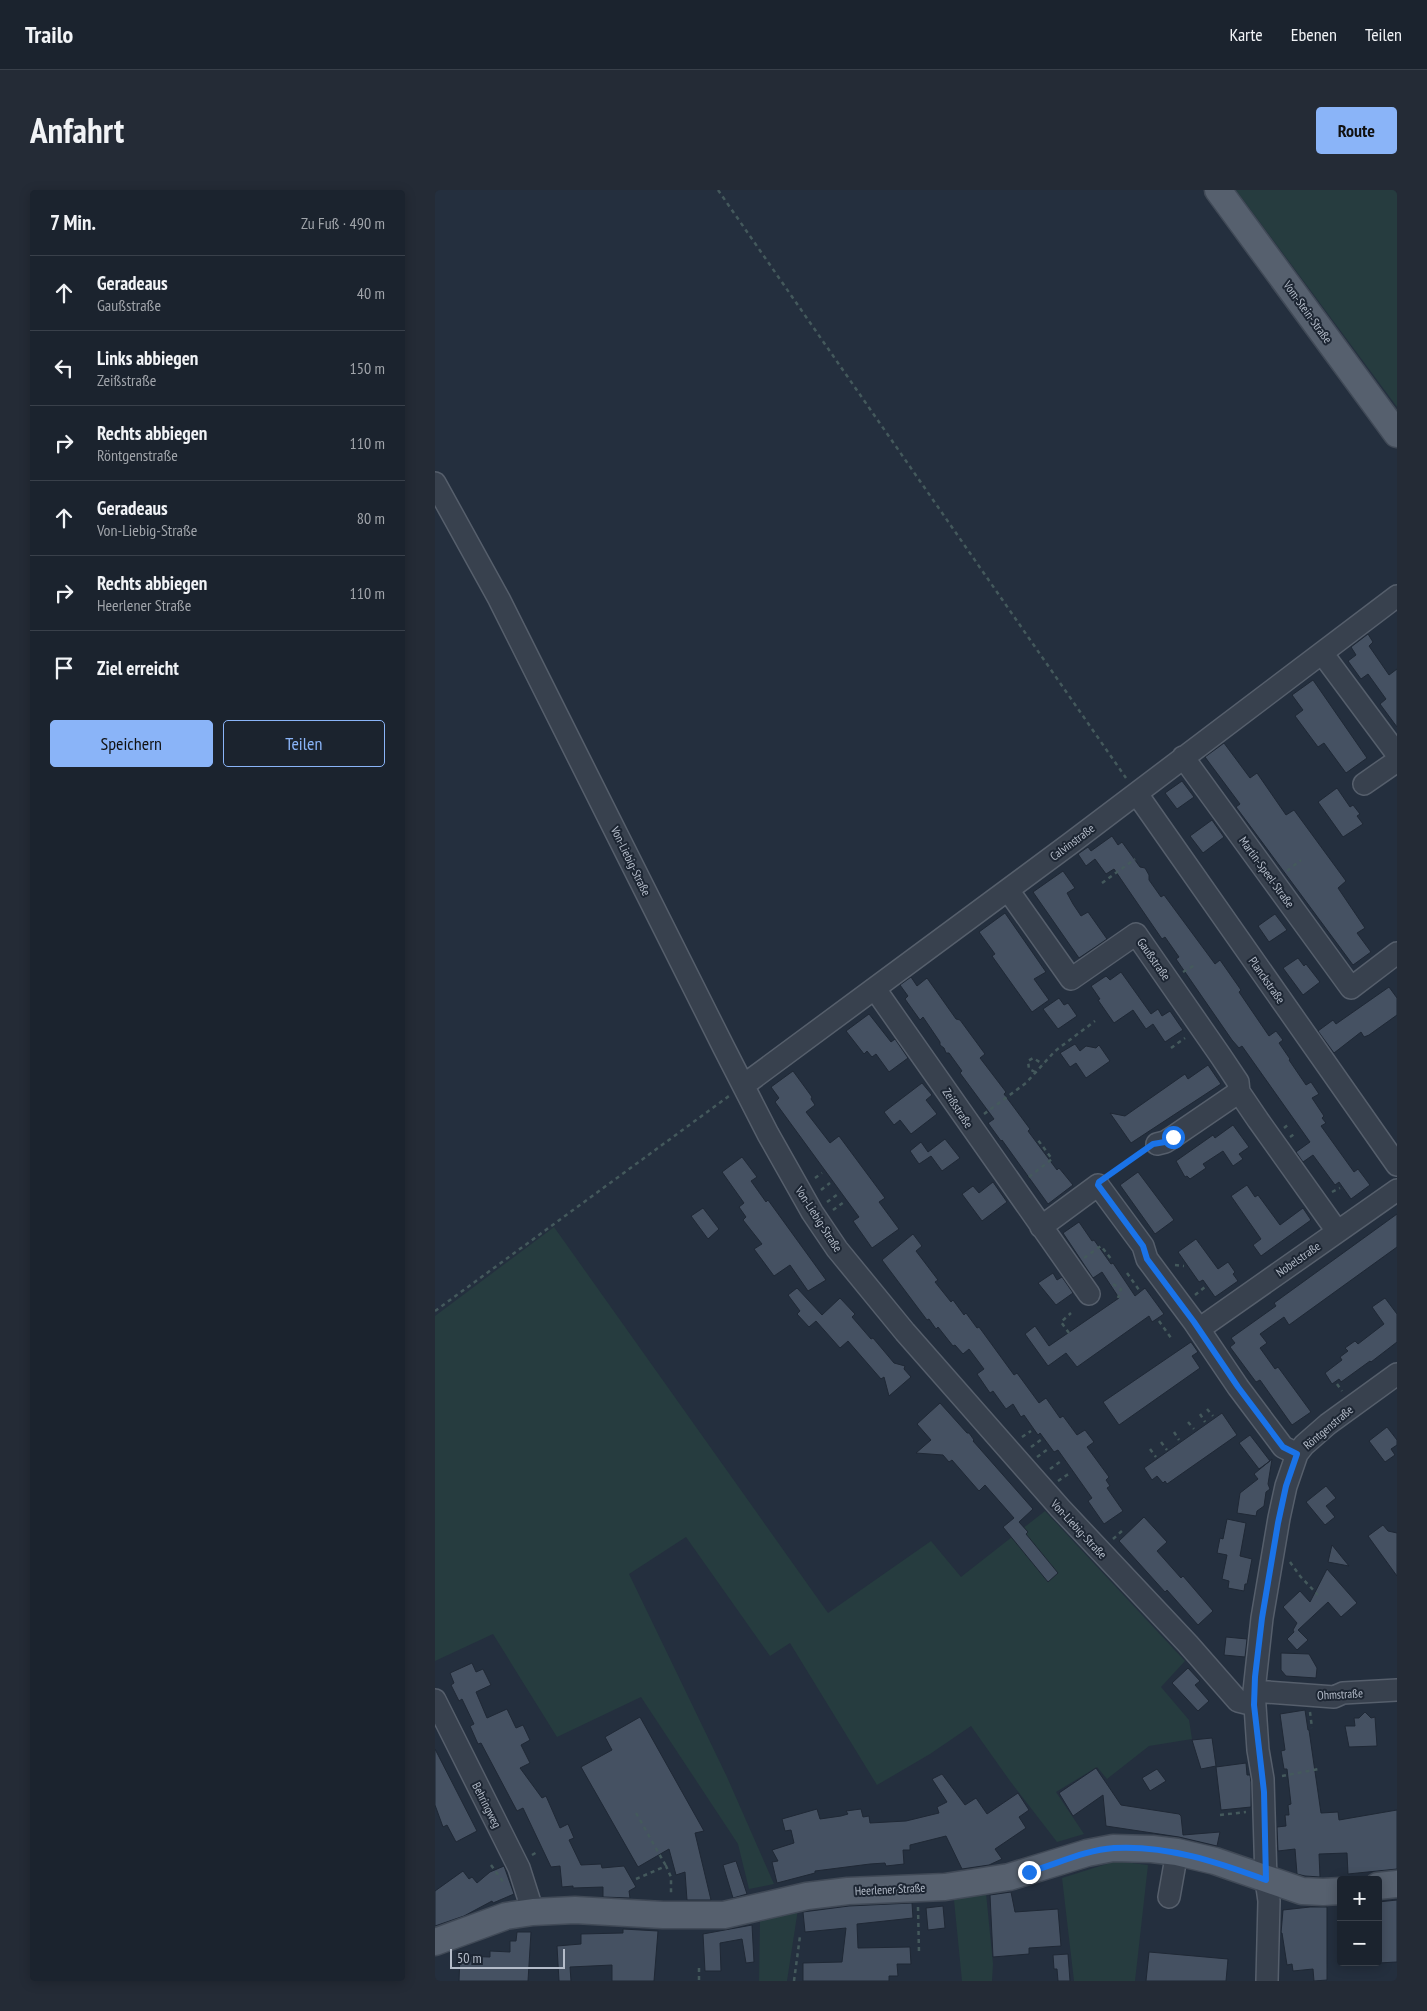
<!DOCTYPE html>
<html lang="de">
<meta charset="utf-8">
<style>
:root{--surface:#1b232e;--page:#242b36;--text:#f1f3f6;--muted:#a0a4aa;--line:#39404a;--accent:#8ab4f8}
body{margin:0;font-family:"PT Sans Narrow",sans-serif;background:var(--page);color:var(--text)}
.controls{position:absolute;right:15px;bottom:15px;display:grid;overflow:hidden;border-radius:5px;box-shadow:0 2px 12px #0003}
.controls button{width:45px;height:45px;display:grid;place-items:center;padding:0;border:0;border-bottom:1px solid var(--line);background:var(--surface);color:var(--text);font:25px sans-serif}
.scale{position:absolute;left:15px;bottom:12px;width:115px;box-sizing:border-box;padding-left:5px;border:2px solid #b4bcc9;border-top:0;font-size:14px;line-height:18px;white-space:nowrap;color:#b4bcc9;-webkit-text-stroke:4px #1d2633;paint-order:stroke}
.stop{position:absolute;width:15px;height:15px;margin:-11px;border:4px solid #1a73e8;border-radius:50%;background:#fff}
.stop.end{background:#1a73e8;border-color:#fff;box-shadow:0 1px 5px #0008}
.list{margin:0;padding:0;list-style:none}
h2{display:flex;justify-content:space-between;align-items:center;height:65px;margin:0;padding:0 20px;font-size:21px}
h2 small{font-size:16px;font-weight:400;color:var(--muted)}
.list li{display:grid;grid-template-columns:32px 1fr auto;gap:15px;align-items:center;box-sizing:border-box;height:75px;padding:0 20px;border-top:1px solid var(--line)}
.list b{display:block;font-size:19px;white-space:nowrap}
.list p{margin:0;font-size:16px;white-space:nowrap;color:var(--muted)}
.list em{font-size:16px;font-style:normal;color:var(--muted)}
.actions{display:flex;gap:10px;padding:15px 20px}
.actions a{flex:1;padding:11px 0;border:1px solid var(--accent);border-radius:5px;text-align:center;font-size:18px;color:var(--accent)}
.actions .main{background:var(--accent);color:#111}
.icon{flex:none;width:28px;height:28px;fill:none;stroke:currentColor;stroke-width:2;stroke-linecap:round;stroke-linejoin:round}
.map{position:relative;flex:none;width:962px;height:1791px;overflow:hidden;border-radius:5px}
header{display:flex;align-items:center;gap:30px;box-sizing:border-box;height:70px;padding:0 25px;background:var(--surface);border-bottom:1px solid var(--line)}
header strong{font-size:24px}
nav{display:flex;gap:28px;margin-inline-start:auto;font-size:18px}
.intro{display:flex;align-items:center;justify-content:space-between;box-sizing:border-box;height:120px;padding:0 30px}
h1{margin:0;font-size:35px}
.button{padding:12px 22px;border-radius:5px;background:var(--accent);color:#111;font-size:18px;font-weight:700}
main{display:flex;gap:30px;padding:0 30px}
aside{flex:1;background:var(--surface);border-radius:5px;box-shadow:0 2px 12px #0003}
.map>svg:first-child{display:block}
.green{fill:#263c3f}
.building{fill:#455162;stroke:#1f2835}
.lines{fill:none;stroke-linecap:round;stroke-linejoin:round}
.minor-casing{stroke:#565f6c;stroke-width:24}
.major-casing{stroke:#414a57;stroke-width:29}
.path{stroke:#44595c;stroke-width:2.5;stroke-dasharray:4 4;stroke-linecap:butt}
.minor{stroke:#38414e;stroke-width:21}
.major{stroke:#56606e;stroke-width:26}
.route{stroke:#1a73e8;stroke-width:6}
.labels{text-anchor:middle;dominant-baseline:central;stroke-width:4;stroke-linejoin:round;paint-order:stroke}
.street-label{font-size:12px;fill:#b4bcc9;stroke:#1d2633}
</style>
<header>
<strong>Trailo</strong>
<nav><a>Karte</a><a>Ebenen</a><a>Teilen</a></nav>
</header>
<div class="intro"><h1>Anfahrt</h1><a class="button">Route</a></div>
<main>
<aside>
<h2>7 Min.<small>Zu Fuß · 490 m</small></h2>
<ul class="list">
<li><svg class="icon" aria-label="ahead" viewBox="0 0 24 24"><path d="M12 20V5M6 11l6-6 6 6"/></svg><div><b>Geradeaus</b><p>Gaußstraße</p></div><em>40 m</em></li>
<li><svg class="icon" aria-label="left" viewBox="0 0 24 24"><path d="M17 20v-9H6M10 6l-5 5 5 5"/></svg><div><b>Links abbiegen</b><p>Zeißstraße</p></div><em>150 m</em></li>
<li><svg class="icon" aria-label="right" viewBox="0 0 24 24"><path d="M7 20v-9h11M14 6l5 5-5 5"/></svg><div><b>Rechts abbiegen</b><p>Röntgenstraße</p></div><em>110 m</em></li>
<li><svg class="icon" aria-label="ahead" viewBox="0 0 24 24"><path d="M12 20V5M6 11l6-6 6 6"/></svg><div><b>Geradeaus</b><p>Von-Liebig-Straße</p></div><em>80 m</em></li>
<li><svg class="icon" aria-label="right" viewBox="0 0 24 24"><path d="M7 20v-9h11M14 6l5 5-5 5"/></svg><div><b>Rechts abbiegen</b><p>Heerlener Straße</p></div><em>110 m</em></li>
<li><svg class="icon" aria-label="arrive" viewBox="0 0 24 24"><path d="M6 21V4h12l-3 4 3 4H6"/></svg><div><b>Ziel erreicht</b></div></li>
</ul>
<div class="actions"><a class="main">Speichern</a><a>Teilen</a></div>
</aside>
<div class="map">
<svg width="962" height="1791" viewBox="0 0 962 1791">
<rect width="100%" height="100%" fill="#242f3e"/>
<path class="green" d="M801 0H962V217Z
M119 1037 393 1423 496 1351 526 1387 610 1321 750 1471 726 1497 754 1530 757 1549 714 1556 672 1589 662 1577 621 1602 649 1644 622 1652 575 1591 536 1536 495 1564 442 1595 355 1453 335 1466 251 1347 194 1384 292 1587 339 1694 314 1699 303 1654 206 1507 122 1547 58 1444 0 1471V1126Z
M681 1671 713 1675 700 1791H639L627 1688Z
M551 1703 558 1774 557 1791H527L519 1710Z
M363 1719 352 1791H324L325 1731Z"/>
<path class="building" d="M933 444 938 452 934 456 954 485 962 479V537L945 514 951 509 933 484 926 489 913 471 921 465 916 457Z
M878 490 932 568 911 583 889 553 883 557 860 526 868 520 857 505Z
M789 553 815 588 822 583 851 625 859 620 911 691 903 698 930 738 922 743 936 762 918 775 801 617 805 614 770 567Z
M747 591 759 607 742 619 730 603Z
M902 598 915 617 918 615 925 624 922 626 928 634 908 647 883 612Z
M777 630 789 647 768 663 755 646Z
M677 646 683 655 687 652 705 677 710 678 714 685V690L726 707 729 705 780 774 785 770 806 800 804 802 834 846 841 841 848 850 844 853 855 869 854 870 871 895 876 892 884 904 877 908 889 926 887 928 891 933 886 936 919 982 923 979 935 995 916 1009 904 992 900 995 878 965 868 972 861 962 875 952 807 856 804 858 797 850 741 769 744 767 730 747 727 749 679 679 671 684 660 669 651 676 643 664 653 657 656 661Z
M628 681 640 698 632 703 638 714 646 726 653 722 672 749 644 768 598 702Z
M570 723 611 782 599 789 614 810 597 822 557 766 560 764 544 742Z
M840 724 852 740 834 752 823 736Z
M863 768 869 776 871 774 885 792 868 805 848 778Z
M686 782 716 824 723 819 727 826 735 821 748 840 730 852 718 834 711 839 698 820 679 833 663 810 665 809 656 796 671 786 675 790Z
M476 787 482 796 492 788 521 829 525 830 550 864 545 868 571 902 569 904 595 939 593 941 622 980 624 978 638 995 613 1014 567 950 566 951 553 933 559 929 525 883 527 881 514 863H511L509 858 505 855V852L488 827 485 830 470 809 473 806 465 795Z
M954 797 962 808V825L934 845 929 847 926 842 899 863 883 841 898 830 901 834Z
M624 808 629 815 633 813 642 826 623 839 608 819Z
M434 824 456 852 460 849 473 868 454 882 441 864 437 867 432 861 429 864 411 841Z
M640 854 645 861 651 856 661 858 664 855 675 871 651 888 641 873 635 877 625 863Z
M773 875 786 894 696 953 675 923 690 926 750 884 753 889Z
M358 881 377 907 376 909 380 915 371 922 395 953 404 946 450 1008 444 1012 464 1039 437 1058 418 1031 424 1027 340 912 344 908 336 897Z
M487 893 497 905 491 910 502 924 476 944 465 930 459 935 449 922Z
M798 935 814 957 804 964 808 969 798 976 788 961 768 974 771 978 755 989 752 986 750 987 741 971 778 945 780 948Z
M510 949 525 968 507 981 496 966 484 974 475 961 486 952 493 962Z
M307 967 322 987 316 991 331 1012 333 1010 391 1090 373 1101 355 1075 339 1086 319 1059 327 1054 308 1030 311 1027 304 1017 309 1013 287 982Z
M703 982 739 1030 720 1044 685 995Z
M558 992 572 1012 547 1031 527 1004 538 996 544 1003Z
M812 995 820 1007 823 1005 845 1035 868 1018 876 1030 826 1066 818 1055 826 1049 796 1006Z
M268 1018 284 1039 273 1049 256 1026Z
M962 1024V1057L854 1135 849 1127 825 1144 832 1153 825 1158 840 1179 843 1177 876 1222 857 1235 825 1190 821 1192 795 1157 800 1153 796 1148 841 1116 839 1113Z
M644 1032 657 1051 659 1050 676 1074 678 1073 700 1106 710 1098 729 1124 717 1132 714 1126 642 1177 631 1163 613 1176 590 1144 600 1136 614 1156 684 1108 667 1082 658 1088 628 1043Z
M478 1044 487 1056 481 1061 503 1090 500 1092 516 1112 518 1110 529 1125 531 1123 542 1138 544 1137 579 1185 582 1183 604 1213 611 1208 625 1228 628 1226 642 1245 650 1240 659 1252 652 1257 674 1287 671 1290 675 1296 672 1298 688 1321 669 1334 653 1311 657 1308 623 1260 619 1262 605 1243 603 1245 589 1225 586 1227 578 1214 571 1219 558 1201 555 1203 542 1184 549 1179 534 1159 528 1164 520 1155 518 1156 503 1137 501 1139 494 1129 492 1130 447 1070Z
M761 1049 783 1079 793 1072 800 1082 798 1084 803 1091 780 1107 768 1090 764 1092 743 1062Z
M618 1083 622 1090 627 1087 638 1103 621 1115 603 1093Z
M362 1098 387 1125 405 1108 420 1124 417 1127 436 1149 438 1148 459 1173 470 1176 469 1179 476 1187 454 1206 449 1187 446 1189 413 1151 405 1158 381 1131 374 1137 362 1124 365 1121 353 1105Z
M950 1108 962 1124V1152L936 1172 935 1171 906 1192 904 1189 897 1194 890 1183 907 1170 905 1167 913 1161 910 1158 920 1151 923 1154 949 1134 937 1117Z
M756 1152 763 1162 757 1166 765 1178 684 1235 668 1212Z
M505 1213 532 1243H534L539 1250 538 1251 598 1319 584 1332 593 1342 591 1344 623 1383 613 1392 568 1337 579 1328 550 1295 544 1301 517 1270 514 1272 508 1265 481 1263 496 1250 482 1234Z
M787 1223 802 1245 732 1294 730 1291 728 1293 722 1286 717 1290 709 1278Z
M952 1237 962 1250V1255L956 1259 960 1265 950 1272 934 1251Z
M815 1245 835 1271 824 1279 804 1253Z
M837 1269 833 1294 835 1299 831 1302 829 1316 822 1321 821 1326 802 1323 805 1303 823 1289 819 1284Z
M891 1296 901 1308 891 1316 900 1327 890 1335 871 1312Z
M709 1327 732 1352 722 1361 746 1388 748 1386 778 1421 763 1435 732 1400 730 1402 684 1351Z
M792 1329 811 1333 805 1366 817 1369 812 1394H810L809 1401 793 1398 794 1391 787 1389 792 1365 782 1363 785 1348 788 1349Z
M948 1335 953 1341 962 1343V1386L933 1346Z
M897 1355 914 1376 893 1372Z
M892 1379 922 1413 906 1427 893 1412 863 1440 873 1450 862 1460 852 1449 859 1442 858 1440 862 1433 848 1417 865 1401 875 1412Z
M791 1447 812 1449 810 1467 789 1465Z
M846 1463 874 1464 882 1478 881 1488 851 1486 846 1480Z
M37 1473 41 1482 48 1479 56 1495 41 1502 52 1528 72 1519 81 1538 88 1535 95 1550 86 1555 95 1573 85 1578 107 1608 111 1606 125 1638 133 1634 139 1648 134 1650 146 1675 166 1674 167 1678 189 1676 201 1697 194 1701 195 1708 168 1707V1697L138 1698V1696L127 1697 125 1676 116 1677 88 1618 82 1621 46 1553 43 1554 35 1536 39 1534 27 1509 24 1511 16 1495 19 1493 15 1483Z
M753 1478 765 1491 760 1495 774 1511 763 1521 737 1493Z
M870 1520 873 1540H874L886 1623 903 1622 904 1630 962 1620V1679L913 1684 912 1663 884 1664 885 1687 870 1686 862 1684 860 1659 843 1661 842 1637 851 1636 850 1625H854L853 1615 856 1614 852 1579H849L846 1561 850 1560 845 1524Z
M930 1522 936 1528 940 1527 942 1556 914 1557 910 1536H920L919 1528H924Z
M205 1527 269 1641 260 1643 276 1710H252L250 1682 241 1685 234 1659 203 1677 146 1577 177 1560 170 1547Z
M777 1548 781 1576 766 1579 757 1550Z
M0 1559 42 1641 21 1652 12 1635 8 1637 0 1615Z
M811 1573 812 1585H815L816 1592V1617L786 1620 781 1577Z
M661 1578 686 1615 744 1624 746 1626 748 1645 785 1642 782 1656 744 1647 671 1636 668 1605 638 1626 624 1603Z
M722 1579 731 1591 715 1601 707 1588Z
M507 1584 530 1615 541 1608 552 1624 583 1603 594 1620 584 1627 591 1638 560 1659 567 1669 554 1675 527 1679 511 1646 475 1655V1660H468L469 1674 451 1676 450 1673 435 1674 380 1681V1683L342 1693 337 1672 343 1671 337 1660 359 1653 356 1640 350 1641 347 1629 382 1619 385 1629 406 1626 413 1624 411 1621 426 1619 428 1627 434 1626 435 1633 471 1631 504 1623 502 1617 512 1612 497 1589Z
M301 1671 312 1704 298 1708 288 1675Z
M69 1676 79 1704 58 1713 57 1711 29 1726 0 1736V1701L28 1681 34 1689 37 1687 42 1693 55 1682Z
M576 1702 580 1722 623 1719 626 1756 594 1758V1764L558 1767 555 1705Z
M962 1710V1772L943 1773V1712Z
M477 1713 478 1728 422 1734 423 1758 475 1757 476 1774H462L463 1786H454V1791H368V1773L407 1772 411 1738 370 1742 368 1722 414 1716Z
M508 1716 510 1738 493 1740 491 1718Z
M875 1717H892V1790L879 1791 878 1779 858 1781 857 1774 852 1775 847 1743H846L848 1720Z
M317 1735 319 1772 311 1773 307 1749 285 1753 286 1781H270L268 1744Z
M188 1739 223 1741 219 1791H177V1775L135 1777 136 1791H124L122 1756 146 1754V1744L188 1743Z
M82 1742H96L93 1791H24L25 1766 55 1767V1761L75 1762V1751H81Z
M714 1762 793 1769 791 1791H711Z
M633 1764 635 1791H623L622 1779H619L618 1765Z"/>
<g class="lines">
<defs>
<path id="minor" d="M0 293 64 409 289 858 333 944 377 1022 402 1059 470 1142 625 1318 753 1454 803 1511 819 1515
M887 463 962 564
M748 567 916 798 962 763
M929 594 962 571
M702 604 962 975
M573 700 636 789 701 744 785 865 803 892 804 902 823 930 902 1041
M440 799 654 1104
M309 895 636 653 962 406
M722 954 730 952 738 947 804 902
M606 1037 663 995 708 1056 712 1069 759 1132 803 1197 848 1257 862 1264
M764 1139 962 1000
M819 1501 899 1507 908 1503 962 1500
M0 1510 84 1678 98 1722
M734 1707 742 1662
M832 1791 834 1711 831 1690 828 1589 823 1560 819 1501 827 1428 844 1328 851 1296 862 1264 869 1255 893 1234 962 1184"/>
<path id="major" d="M783 0 962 244
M943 1696 962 1694
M0 1752 71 1726 98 1722 140 1720 228 1725H289L372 1706 413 1701 510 1697 574 1687 652 1663 678 1658 717 1659 742 1662 780 1671 867 1701 888 1702 906 1701"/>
</defs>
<use href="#minor" class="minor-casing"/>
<use href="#major" class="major-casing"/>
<path class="path" d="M283 0 691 588
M852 681 866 670
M667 693 700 669
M748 782 760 775
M736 858 750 848
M600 882 594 879 593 871 598 868 608 874
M549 924 591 893 620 861 660 831
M849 938 854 934
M855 947 861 943
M676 983 707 962
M594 987 617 969 603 950
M380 988 387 983
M386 1000 395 993
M897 1002 905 998
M392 1012 403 1004
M398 1020 409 1012
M649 1068 666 1056 677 1070
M740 1075 749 1076
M692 1083 704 1100
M678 1094 686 1099 683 1108
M760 1105 770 1097
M0 1121 294 906
M724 1131 736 1148
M634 1143 626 1132 636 1123
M902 1194 907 1201
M772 1219 778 1226
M765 1224 770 1232
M753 1232 759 1239
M739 1242 744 1250
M587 1247 596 1241
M726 1252 732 1260
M596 1257 607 1249
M715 1259 721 1267
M602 1267 613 1259
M615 1279 626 1271
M623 1291 635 1283
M678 1349 688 1340
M855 1372 865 1386 883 1405
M875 1522 877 1538
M847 1586 884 1579
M201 1623 231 1676
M785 1625 811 1622
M97 1665 104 1661
M56 1675 69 1693
M201 1689 231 1676 236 1687V1706
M483 1717 484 1763
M264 1778V1791
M359 1791 365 1746"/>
<use href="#minor" class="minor"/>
<use href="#major" class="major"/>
</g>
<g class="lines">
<path class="route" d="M594 1682C622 1674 650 1660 679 1658 732 1655 782 1672 831 1690L829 1602 819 1515 820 1487 827 1428 843 1333 851 1296 862 1264 848 1257 803 1197 759 1132 712 1069 708 1056 663 995 664 992 718 954 730 952 738 947"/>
</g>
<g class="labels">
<g class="street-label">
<text transform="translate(873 122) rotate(54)">Vom-Stein-Straße</text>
<text transform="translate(637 652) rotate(-37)">Calvinstraße</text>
<text transform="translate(196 671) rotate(64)">Von-Liebig-Straße</text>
<text transform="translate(832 682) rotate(54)">Martin-Speel-Straße</text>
<text transform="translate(719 769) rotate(55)">Gaußstraße</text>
<text transform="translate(832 790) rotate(55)">Planckstraße</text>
<text transform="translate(523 918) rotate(57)">Zeißstraße</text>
<text transform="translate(384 1029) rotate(57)">Von-Liebig-Straße</text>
<text transform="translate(863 1069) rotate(-35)">Nobelstraße</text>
<text transform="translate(893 1237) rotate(-40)">Röntgenstraße</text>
<text transform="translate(644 1339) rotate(47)">Von-Liebig-Straße</text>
<text transform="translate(905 1504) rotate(-3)">Ohmstraße</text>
<text transform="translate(52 1615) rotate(63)">Behringweg</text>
<text transform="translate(455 1699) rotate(-3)">Heerlener Straße</text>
</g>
</g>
</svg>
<div class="controls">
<button>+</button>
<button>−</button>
</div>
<div class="scale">50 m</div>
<div class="stop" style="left:738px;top:947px"></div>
<div class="stop end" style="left:594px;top:1682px"></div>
</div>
</main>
